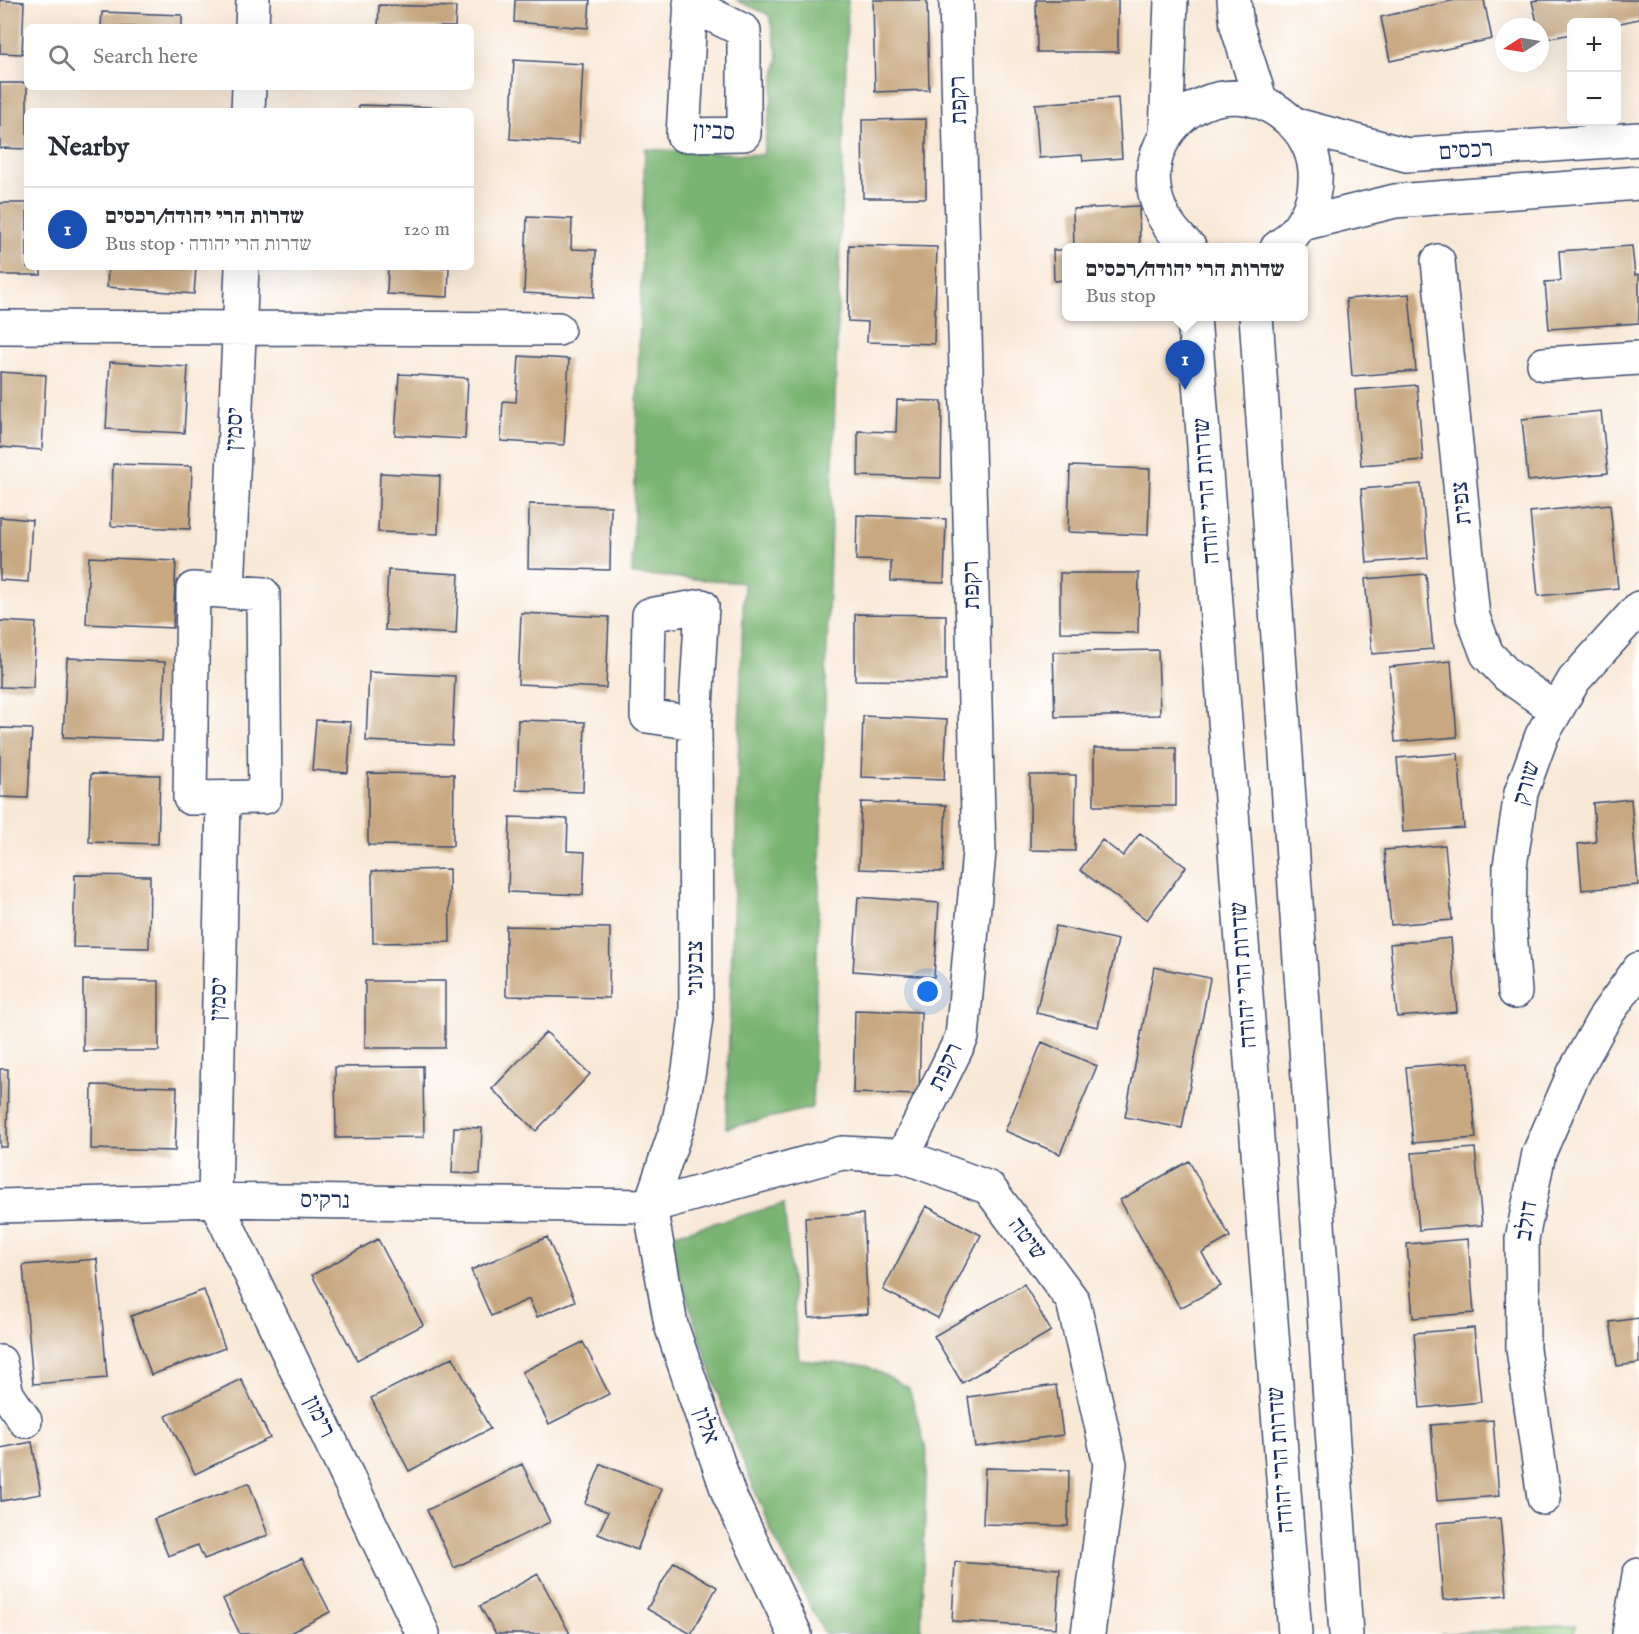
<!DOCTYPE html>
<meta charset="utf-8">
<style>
:root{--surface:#fff;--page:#f2f2f3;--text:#2b2b33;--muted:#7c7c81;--line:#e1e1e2;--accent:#d1495b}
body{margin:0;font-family:"IM FELL English","Frank Ruhl Libre",serif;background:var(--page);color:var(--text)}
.controls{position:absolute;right:18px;top:18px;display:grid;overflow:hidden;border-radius:9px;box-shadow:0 6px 24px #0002}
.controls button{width:54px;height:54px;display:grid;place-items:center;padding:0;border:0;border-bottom:2px solid var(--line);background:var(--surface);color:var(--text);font:30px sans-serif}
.compass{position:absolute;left:1495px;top:18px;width:54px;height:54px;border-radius:50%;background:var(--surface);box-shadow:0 6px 24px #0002;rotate:258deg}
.you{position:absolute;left:928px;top:992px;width:21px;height:21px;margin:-15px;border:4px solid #fff;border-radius:50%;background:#1a73e8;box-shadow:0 0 0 9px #1a73e833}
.badge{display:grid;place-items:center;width:39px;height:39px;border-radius:50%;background:var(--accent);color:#fff;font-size:20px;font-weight:700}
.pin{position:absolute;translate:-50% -50px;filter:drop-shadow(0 2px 3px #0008)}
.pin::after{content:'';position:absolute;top:32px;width:21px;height:18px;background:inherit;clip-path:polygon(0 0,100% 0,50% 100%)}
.popup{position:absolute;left:1062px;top:243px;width:246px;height:78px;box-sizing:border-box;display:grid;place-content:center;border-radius:9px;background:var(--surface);filter:drop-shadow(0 2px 4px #0005);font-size:20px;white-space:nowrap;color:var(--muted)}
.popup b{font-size:22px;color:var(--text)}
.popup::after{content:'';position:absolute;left:50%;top:100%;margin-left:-12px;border:12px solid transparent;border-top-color:var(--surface)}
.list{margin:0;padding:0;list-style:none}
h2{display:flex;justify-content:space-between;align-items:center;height:78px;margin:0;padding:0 24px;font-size:26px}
h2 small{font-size:20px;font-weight:400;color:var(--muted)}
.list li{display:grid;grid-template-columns:39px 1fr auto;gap:18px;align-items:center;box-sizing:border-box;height:84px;padding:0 24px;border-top:2px solid var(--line)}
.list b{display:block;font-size:22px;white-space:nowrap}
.list p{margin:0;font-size:20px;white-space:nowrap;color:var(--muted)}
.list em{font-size:20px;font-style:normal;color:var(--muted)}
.icon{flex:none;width:33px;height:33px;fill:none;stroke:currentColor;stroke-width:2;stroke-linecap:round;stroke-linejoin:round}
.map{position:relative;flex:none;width:1639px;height:1634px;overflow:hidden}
.search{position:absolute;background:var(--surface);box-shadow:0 6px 24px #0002;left:24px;top:24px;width:450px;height:66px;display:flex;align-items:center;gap:15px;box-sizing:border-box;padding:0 21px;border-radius:9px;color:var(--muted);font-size:22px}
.panel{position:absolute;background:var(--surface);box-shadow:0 6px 24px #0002;left:24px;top:108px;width:450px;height:162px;border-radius:9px}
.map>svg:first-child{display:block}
.green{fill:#99d284;stroke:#5a8071;stroke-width:1.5}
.forest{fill:#7ab472;stroke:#4a7268;stroke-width:1.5}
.building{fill:#c7a881}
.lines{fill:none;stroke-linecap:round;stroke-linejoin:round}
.minor-casing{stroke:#3c4b70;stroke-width:36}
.minor{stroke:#fff;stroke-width:33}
.labels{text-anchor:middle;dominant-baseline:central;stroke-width:5;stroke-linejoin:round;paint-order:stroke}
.street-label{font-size:24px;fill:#1b2f5e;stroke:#fff}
</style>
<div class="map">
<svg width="1639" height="1634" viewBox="0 0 1639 1634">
<rect width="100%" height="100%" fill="#fff"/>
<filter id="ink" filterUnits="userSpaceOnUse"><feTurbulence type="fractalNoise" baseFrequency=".0167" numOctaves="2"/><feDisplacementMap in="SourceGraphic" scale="12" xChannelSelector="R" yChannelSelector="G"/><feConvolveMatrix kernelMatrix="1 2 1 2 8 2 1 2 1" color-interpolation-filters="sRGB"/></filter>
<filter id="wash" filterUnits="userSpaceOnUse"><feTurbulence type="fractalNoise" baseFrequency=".008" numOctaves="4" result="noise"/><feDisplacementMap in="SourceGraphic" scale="24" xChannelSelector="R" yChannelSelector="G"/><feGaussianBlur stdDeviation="1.35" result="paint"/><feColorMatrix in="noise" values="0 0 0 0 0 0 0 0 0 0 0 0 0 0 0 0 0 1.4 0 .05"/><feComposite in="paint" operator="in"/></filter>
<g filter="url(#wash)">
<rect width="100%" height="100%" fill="#f8e8d6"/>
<path class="green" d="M1576 1625 1575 1634H1441Z"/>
<path class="forest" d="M736 0H848L812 1108 726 1128 744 583 632 574 645 149 763 155 778 57 769 15Z
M784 1204 799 1360 867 1366 909 1388 927 1452 921 1634H825L772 1533 727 1422 667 1236Z"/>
<g id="blocks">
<path class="building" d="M0 0 24 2 22 54 0 53Z
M515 0H590L588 28 514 22Z
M873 0H927L929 90 875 92Z
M1036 0H1118V52H1037Z
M1455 0H1484L1492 39 1390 61 1381 17Z
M1539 0H1639V19L1616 24 1572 22V34L1540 40V27H1538L1532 1Z
M379 5 456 7 455 27H378Z
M102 12 182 15V27H101Z
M514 60 583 64 579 143 510 139Z
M0 83H27V149L0 148Z
M1118 98 1122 158 1083 161 1082 155 1039 158 1035 104Z
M359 105 460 108V111H359Z
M926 119V198H863L862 120Z
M0 203H27V267H41V275H0Z
M1139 206 1140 248H1074L1073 209Z
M527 217 572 219 571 249 596 250 594 297 524 293Z
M849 245 937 247 934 344 867 342 868 322 848 321Z
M1632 246 1635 275 1639 274V323L1549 329 1545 282 1561 281 1559 251Z
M1053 250H1066V280L1054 281Z
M108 267H196L194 294 107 287Z
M388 267H449L448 297 387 294Z
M1409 294 1416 371 1352 376 1346 299Z
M519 356 569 359 564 445 501 441 503 401 516 402Z
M110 362 188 367 184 433 106 429Z
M0 372 46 375 42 450 0 447Z
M399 374 468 378 465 439 395 435Z
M1417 385 1423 460 1361 465 1355 390Z
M897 400 942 401 941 478 858 476V431L896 432Z
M1601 411 1608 473 1528 481 1522 419Z
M113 464 192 466 190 529 111 526Z
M1070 466 1150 469 1148 535 1068 532Z
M380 473 440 476 438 534 378 532Z
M1421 484 1428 558 1367 563 1361 489Z
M529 504 611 506 610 570 528 568Z
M1610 504 1618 588 1538 596 1530 512Z
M857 515 946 519 944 583 891 581V561L856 560Z
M0 517 32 520 28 582 0 580Z
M89 557 176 561 173 628 86 624Z
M388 570 459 574 456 634 385 630Z
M1060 573H1139L1138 633 1060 632Z
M1426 574 1433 649 1372 654 1365 579Z
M521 613 609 617 606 688 518 684Z
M855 614 946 615V681L855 680Z
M0 621 36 623 33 688 0 687Z
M1158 650 1160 715 1055 717 1053 652Z
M67 658 165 662 162 741 63 737Z
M1451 661 1457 737 1395 742 1389 667Z
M369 672 455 676 452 745 366 741Z
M863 716 947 720 944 780 861 777Z
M316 720 351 722 348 773 312 770Z
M518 720 585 722 583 792 516 790Z
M0 728 32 729 28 798 0 797Z
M1094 748H1176V806H1094Z
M1458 753 1464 828 1403 832 1397 758Z
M368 773 454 774 453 846 368 845Z
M91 774 160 775 158 844 89 842Z
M1030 775H1076L1075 851 1030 850Z
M1631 799 1638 885 1582 890 1578 844 1596 842 1593 803Z
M861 802 946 805 943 872 859 869Z
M510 817 568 819 567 851 585 852 583 895 508 892Z
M1140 833 1186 867 1147 920 1080 870 1102 840 1123 856Z
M1445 845 1452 920 1391 925 1384 850Z
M449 869 450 942 373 943 372 871Z
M75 875 150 876 149 948 73 947Z
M858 897 939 903 934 977 853 971Z
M506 926 610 928 609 998 506 996Z
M1056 926 1118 940 1098 1027 1036 1013Z
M1451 938 1457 1012 1397 1017 1390 944Z
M1154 967 1210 978 1182 1128 1125 1117Z
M83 980 159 981V1051H83Z
M365 981H445V1048H365Z
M855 1010 921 1012 919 1095 853 1093Z
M546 1032 590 1074 536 1131 492 1089Z
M1042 1042 1097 1066 1060 1154 1005 1131Z
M1469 1062 1476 1138 1413 1143 1406 1067Z
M423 1066 424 1137 336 1138 335 1067Z
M0 1069H8L7 1147H0Z
M92 1085 177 1087 175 1151 91 1149Z
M454 1127 482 1128 480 1174 452 1173Z
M1475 1148 1482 1225 1419 1230 1412 1153Z
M1189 1161 1230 1237 1202 1253 1221 1286 1180 1308 1120 1200Z
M926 1206 981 1235 938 1318 883 1290Z
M863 1214 868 1314 809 1318 805 1217Z
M547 1237 575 1301 537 1317 529 1299 491 1316 471 1270Z
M378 1239 423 1325 357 1360 312 1275Z
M1468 1239 1474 1313 1413 1318 1407 1244Z
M97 1259 107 1378 33 1384 23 1265Z
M1024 1284 1051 1331 962 1383 934 1336Z
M204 1290 225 1348 151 1375 131 1316Z
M1639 1318V1363L1617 1366 1610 1322Z
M1474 1328 1481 1402 1420 1408 1414 1333Z
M583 1342 609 1394 549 1424 522 1372Z
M453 1357 490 1429 409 1471 371 1398Z
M241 1379 270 1438 195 1474 166 1416Z
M1056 1385 1063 1435 975 1447 968 1397Z
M1493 1420 1499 1496 1437 1501 1431 1425Z
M32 1442 41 1494 1 1501 0 1448Z
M522 1464 550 1522 454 1568 427 1510Z
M601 1464 662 1489 637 1550 598 1534 608 1512 585 1503Z
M985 1468 1069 1470 1068 1526 983 1524Z
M249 1483 268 1535 204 1559 198 1545 168 1556 154 1519Z
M1500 1518 1507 1595 1443 1600 1437 1523Z
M302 1558 330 1612 288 1634H240L223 1599Z
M674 1562 717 1587 691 1634 647 1609Z
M955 1562 1060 1569 1056 1628 952 1621Z
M538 1574 570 1634H496L480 1606Z"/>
</g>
</g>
<g filter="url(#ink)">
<use href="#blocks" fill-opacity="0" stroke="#3c4b70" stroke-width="1.5"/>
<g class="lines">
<defs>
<path id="minor" d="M1234 0 1237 26 1261 102
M690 4 744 31V134L683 135 691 0
M252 27 253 0
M248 111 249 87
M1296 125 1407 155 1639 139
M1166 134 1171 0
M1302 224 1395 201 1639 183
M1190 248C1094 166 1208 48 1288 119 1303 131 1313 150 1315 170 1317 202 1304 229 1277 248
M1438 261 1473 617 1487 654 1508 676 1556 710
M1194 316 1295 1634
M1256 316 1346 1634
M0 327 558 329
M1544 364 1639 358
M193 589 263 594 265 797 190 798Z
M228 591 242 267
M695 723 647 716 649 615 702 606 695 723 696 1017 689 1070 679 1121 650 1206 671 1325 729 1495 795 1634
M223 798 215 1200 423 1634
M1515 992 1509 919 1510 866 1521 793 1542 735 1574 680 1639 608
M903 1156 962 1037 979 852 956 0
M0 1206 215 1200 650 1206 842 1153 903 1156 989 1188 1073 1301 1110 1464 1088 1634
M0 1362 7 1394 25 1421
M1544 1498 1523 1349 1522 1239 1539 1153 1574 1073 1606 1015 1639 969
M1629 1634 1639 1575"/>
</defs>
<use href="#minor" class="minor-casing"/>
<use href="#minor" class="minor"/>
</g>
</g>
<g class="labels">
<g class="street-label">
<text transform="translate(959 100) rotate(-92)">רקפת</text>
<text transform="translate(714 132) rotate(3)">סביון</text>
<text transform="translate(1466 151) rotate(-4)">רכסים</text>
<text transform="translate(235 429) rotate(-88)">יסמין</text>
<text transform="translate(1207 491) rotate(-94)">שדרות הרי יהודה</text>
<text transform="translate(1462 503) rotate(-96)">צפית</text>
<text transform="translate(972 585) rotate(-91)">רקפת</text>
<text transform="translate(1527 783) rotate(-74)">שורק</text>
<text transform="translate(695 968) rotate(-90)">צבעוני</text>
<text transform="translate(1244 975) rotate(-94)">שדרות הרי יהודה</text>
<text transform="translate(219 999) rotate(-89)">יסמין</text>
<text transform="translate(946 1067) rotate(-65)">רקפת</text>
<text transform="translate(325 1201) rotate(1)">נרקיס</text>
<text transform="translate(1527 1221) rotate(-81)">דולב</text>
<text transform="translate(1027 1239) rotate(53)">שיטה</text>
<text transform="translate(319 1417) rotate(64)">רימון</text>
<text transform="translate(706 1426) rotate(71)">אלון</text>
<text transform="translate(1281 1460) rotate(-94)">שדרות הרי יהודה</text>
</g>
</g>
</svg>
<div class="controls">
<button>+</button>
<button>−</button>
</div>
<svg class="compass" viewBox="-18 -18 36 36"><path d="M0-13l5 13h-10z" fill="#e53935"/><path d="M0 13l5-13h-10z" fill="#7c7c81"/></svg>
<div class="you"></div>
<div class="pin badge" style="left:1185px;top:390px;background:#1a4fb4">1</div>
<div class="popup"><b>שדרות הרי יהודה/רכסים</b>Bus stop</div>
<div class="search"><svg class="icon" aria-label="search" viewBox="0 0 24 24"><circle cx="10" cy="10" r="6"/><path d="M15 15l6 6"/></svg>Search here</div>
<section class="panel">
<h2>Nearby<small></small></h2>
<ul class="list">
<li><span class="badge" style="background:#1a4fb4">1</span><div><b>שדרות הרי יהודה/רכסים</b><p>Bus stop · שדרות הרי יהודה</p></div><em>120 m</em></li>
</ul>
</section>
</div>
